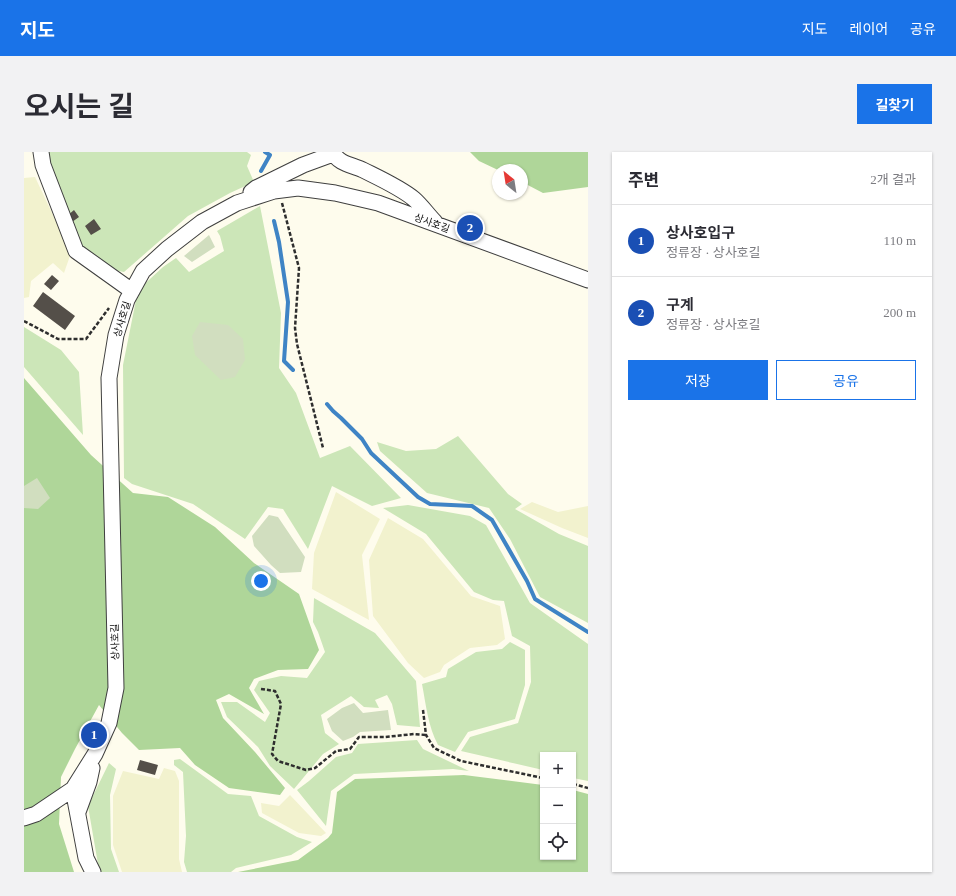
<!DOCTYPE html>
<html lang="ko">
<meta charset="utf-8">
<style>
:root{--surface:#fff;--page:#f2f2f3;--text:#2b2b33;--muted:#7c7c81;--line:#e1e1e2;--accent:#1a73e8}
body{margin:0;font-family:"Times New Roman","Noto Sans KR",serif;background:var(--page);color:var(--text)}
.controls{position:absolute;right:12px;bottom:12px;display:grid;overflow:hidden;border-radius:0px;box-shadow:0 1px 3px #0004}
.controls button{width:36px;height:36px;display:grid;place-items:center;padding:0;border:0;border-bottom:1px solid var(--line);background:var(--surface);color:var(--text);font:20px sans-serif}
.compass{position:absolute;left:468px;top:12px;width:36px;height:36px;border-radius:50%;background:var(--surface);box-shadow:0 1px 3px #0004;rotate:330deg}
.you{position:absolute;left:237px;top:429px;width:14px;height:14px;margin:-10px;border:3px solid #fff;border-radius:50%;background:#1a73e8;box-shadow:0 0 0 6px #1a73e833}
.badge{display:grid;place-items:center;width:26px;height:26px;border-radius:50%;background:var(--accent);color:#fff;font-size:13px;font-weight:700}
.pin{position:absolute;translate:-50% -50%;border:2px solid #fff;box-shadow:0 1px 4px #0006}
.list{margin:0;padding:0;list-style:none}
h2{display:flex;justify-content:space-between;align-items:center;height:52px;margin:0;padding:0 16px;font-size:17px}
h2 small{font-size:13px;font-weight:400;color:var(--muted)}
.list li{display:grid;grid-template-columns:26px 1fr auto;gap:12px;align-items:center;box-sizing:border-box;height:72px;padding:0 16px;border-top:1px solid var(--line)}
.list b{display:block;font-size:15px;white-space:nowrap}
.list p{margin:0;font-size:13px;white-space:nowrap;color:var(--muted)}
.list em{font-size:13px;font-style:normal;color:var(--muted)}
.actions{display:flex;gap:8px;padding:12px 16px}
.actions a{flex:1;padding:9px 0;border:1px solid var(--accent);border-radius:0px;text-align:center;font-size:14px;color:var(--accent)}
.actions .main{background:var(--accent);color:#fff}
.icon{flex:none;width:22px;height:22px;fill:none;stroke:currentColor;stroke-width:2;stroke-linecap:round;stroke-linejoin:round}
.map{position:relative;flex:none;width:564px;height:720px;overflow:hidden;border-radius:0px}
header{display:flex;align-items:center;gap:24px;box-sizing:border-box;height:56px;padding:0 20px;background:var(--accent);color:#fff}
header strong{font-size:19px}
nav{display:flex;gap:22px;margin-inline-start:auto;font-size:14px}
.intro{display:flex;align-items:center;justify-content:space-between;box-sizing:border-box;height:96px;padding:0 24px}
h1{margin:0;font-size:28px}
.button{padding:10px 18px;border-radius:0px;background:var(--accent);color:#fff;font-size:14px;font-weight:700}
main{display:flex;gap:24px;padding:0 24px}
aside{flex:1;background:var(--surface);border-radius:0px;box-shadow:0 1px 3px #0004}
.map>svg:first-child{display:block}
.farmland{fill:#f2f2ce}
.green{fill:#cce6b8}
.forest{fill:#afd699}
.cemetery{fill:#d1debf}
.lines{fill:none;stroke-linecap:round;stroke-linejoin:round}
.stream{stroke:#3f84c5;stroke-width:4}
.building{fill:#544f49}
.minor-casing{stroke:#3f3f3f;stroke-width:17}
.path{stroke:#2e2e2e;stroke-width:2.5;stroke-dasharray:4 2;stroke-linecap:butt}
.minor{stroke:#fff;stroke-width:15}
.labels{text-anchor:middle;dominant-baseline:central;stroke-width:4;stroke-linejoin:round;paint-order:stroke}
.street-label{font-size:10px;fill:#0c0c0c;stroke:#fff}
</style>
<header>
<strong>지도</strong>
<nav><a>지도</a><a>레이어</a><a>공유</a></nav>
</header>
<div class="intro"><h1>오시는 길</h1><a class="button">길찾기</a></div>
<main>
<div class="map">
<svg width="564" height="720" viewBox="0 0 564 720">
<rect width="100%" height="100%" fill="#fefced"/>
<path class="farmland" d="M11 25 47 101 40 121 29 111 7 129 5 145 0 146V26Z
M312 340 356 367 338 403 345 468 288 437 290 401Z
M508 350 534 360 564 354V386L538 376 496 357Z
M364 366 399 387 447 444 476 454 481 487 473 493 446 496 420 513 416 520 400 526 384 511 349 464 345 408Z
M140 616 151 619 155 629V707L158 720H98L89 693V644L99 619 135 627Z
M266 643 302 681 297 684 275 681 238 661 237 651 255 654Z"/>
<path class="green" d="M22 0H223L227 3 223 14 230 30 206 41 164 64 100 120 89 118 55 95Z
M236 54 257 161 255 216 272 241 296 306 326 294 377 346 348 354 308 334 284 397 259 357 244 355 221 387 169 352 108 332 100 326 99 213 114 138 139 115 152 106 165 120 200 99 196 84 193 79Z
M0 175 37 198 55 220 59 283 0 215Z
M434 284 484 342 498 352 491 357 535 382 564 394V471L516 445 486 387 465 356 403 341 356 299 353 290 382 299 412 297Z
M384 353 446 364 462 373 506 451 564 492V629L549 626V603H519V618L437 599 446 585 494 571 507 530 506 494 488 484 480 449 469 448 450 440 402 382 359 356Z
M290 446 351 481 392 529 396 575 373 573 368 552 363 543 351 548 355 556 340 555 327 544 297 563 301 581 315 592 299 602 270 637 246 614 234 595 203 565 197 550H213L241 570 246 561 230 538 235 529 257 524 283 526 301 500 294 480 289 470Z
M486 490 501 498V533L491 567 444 580 431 600 414 593C404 574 402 553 398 532L422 525 424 517 452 500 478 497Z
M393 588 399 597 445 619 429 617 330 622 307 639 302 674 273 638 285 629 312 605 328 601 334 592Z
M156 607 204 642 227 644 235 664 273 685 288 690 267 703 212 716 207 720H163L160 710 162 684 159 620 150 613V608Z
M85 611 92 617 86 643 87 697 95 720H77L75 718 64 654Z"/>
<path class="forest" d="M446 0H564V35L519 41 498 30V18H474L455 9Z
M0 226 67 303 109 341 144 345 191 375 230 411 275 442 295 498 284 517 254 518 230 527 225 536 240 562 205 542 192 548 199 566 231 600 261 636 256 643 205 636 171 613 156 596 115 598 98 581 75 553 51 597 37 625 35 672 50 720H0Z
M440 623 519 633V705H549V638L564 642V720H214L274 708 304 686 308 681 313 640 331 627Z"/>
<path class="cemetery" d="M185 83 191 95 168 110 160 104Z
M176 170 204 173 219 187 221 208 211 225 197 228 171 203 168 184Z
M13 326 26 346 14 357 0 356V334Z
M245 363 254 365 281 405 277 420 256 421 247 413 230 394 228 384Z
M330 551 339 561 364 558 367 578 336 580 329 585 319 589 308 579 303 567 318 556Z"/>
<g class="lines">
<path class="stream" d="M237 19 246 3 241 0
M250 69 255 90 264 150 260 209 269 218
M303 252 309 259 317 266 338 287 347 301 394 345 406 352 448 354 468 368 503 429 511 447 564 480"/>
</g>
<path class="building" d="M50 58 55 65 48 70 43 64Z
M70 67 77 77 67 83 61 74Z
M28 123 35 129 27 138 20 132Z
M19 140 51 164 41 178 9 154Z
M116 608 134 613 131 623 113 618Z"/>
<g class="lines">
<defs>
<path id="minor" d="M17 0 19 13 52 99 108 139
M309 0C314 12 329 13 339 18 355 26 377 36 390 47 398 54 404 63 411 70
M227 40 232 36 279 13 309 2
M49 637 62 706 69 720
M54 660 65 630 68 616
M0 666 12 662 49 637 71 602 85 571 92 536 85 226 92 183 103 148 119 119 143 97 178 70 213 51 250 39 274 36 311 41 354 51 564 128"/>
</defs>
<use href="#minor" class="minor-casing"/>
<path class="path" d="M258 51 275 116 271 176 273 192 299 296
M0 169 34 187H62L85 156
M237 537 251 539 257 552 248 602 254 609 282 618 291 616 312 599 326 597 335 585H361L390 582 402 583
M399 558 402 583 410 596 437 609 519 626
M549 632 564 636"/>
<use href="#minor" class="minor"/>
</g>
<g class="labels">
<g class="street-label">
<text transform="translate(408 71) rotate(20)">상사호길</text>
<text transform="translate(98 167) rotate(-73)">상사호길</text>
<text transform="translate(91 490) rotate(-91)">상사호길</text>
</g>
</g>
</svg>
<div class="controls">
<button>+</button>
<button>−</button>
<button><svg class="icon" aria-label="locate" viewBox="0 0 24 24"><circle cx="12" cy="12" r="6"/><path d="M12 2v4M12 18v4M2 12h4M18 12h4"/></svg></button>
</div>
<svg class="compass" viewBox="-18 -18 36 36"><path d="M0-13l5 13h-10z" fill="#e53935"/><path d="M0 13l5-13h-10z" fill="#7c7c81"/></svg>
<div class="you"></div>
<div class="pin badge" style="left:70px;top:583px;background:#1a4fb4">1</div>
<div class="pin badge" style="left:446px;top:76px;background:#1a4fb4">2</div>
</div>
<aside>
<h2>주변<small>2개 결과</small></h2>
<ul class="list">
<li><span class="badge" style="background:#1a4fb4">1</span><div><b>상사호입구</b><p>정류장 · 상사호길</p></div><em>110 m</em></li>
<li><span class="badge" style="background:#1a4fb4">2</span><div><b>구계</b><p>정류장 · 상사호길</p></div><em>200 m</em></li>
</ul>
<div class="actions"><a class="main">저장</a><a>공유</a></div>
</aside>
</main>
